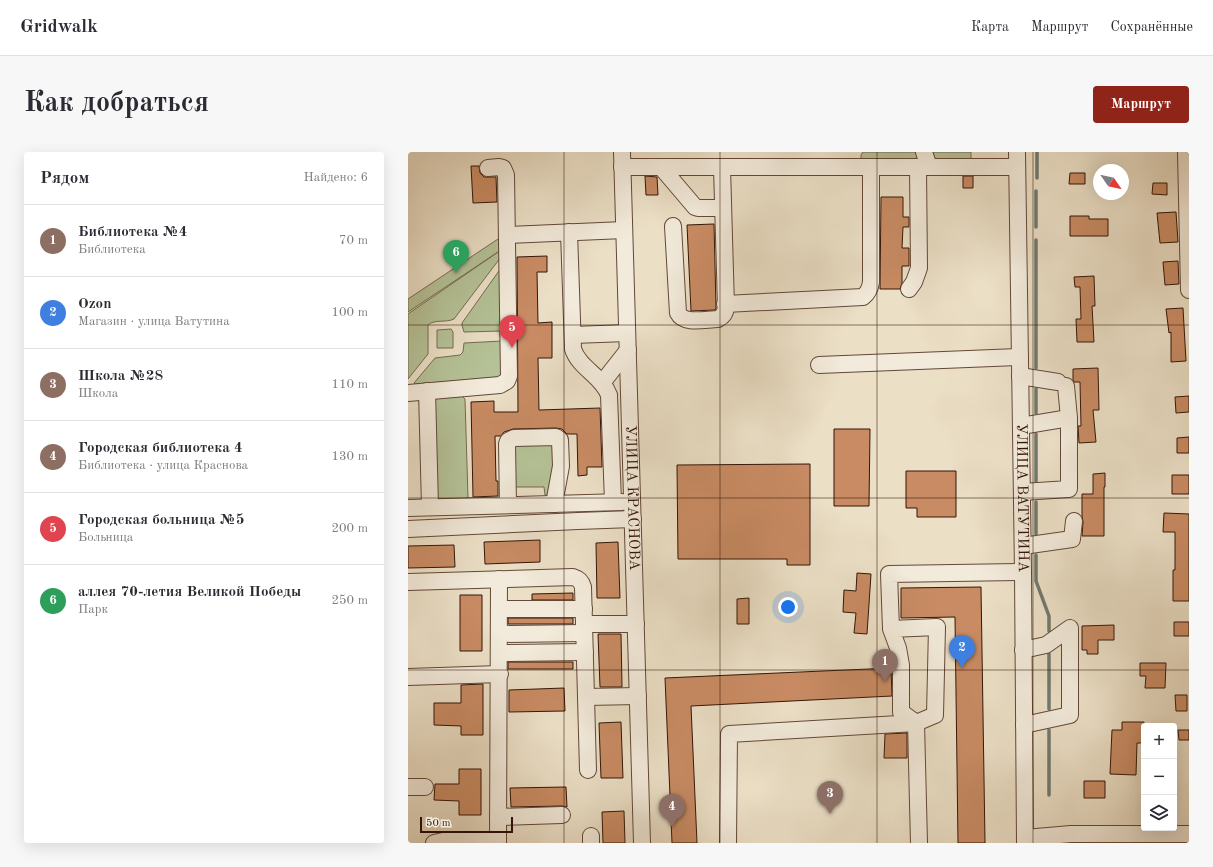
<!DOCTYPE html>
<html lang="ru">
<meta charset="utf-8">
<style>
:root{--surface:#fff;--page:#f7f7f7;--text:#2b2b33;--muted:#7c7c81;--line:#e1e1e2;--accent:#8f2418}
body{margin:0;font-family:"Old Standard TT",serif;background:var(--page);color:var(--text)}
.controls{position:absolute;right:12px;bottom:12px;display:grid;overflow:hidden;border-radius:4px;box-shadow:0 4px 16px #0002}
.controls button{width:36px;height:36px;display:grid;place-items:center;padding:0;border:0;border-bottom:1px solid var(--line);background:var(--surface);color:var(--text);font:20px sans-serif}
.compass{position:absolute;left:685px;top:12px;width:36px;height:36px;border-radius:50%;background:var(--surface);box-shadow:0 4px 16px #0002;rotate:124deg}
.scale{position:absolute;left:12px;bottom:10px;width:93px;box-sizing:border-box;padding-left:4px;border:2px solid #341508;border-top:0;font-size:11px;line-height:14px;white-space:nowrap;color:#341508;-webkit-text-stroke:3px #f2eada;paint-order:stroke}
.you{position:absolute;left:380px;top:455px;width:14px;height:14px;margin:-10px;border:3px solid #fff;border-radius:50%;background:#1a73e8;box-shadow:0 0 0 6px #1a73e833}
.badge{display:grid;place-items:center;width:26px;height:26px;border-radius:50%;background:var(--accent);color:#fff;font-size:13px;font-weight:700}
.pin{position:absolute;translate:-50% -33px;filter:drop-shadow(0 1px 2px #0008)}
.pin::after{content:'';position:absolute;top:21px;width:14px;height:12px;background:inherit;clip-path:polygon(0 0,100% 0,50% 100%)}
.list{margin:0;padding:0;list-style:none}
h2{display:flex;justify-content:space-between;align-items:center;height:52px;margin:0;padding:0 16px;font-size:17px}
h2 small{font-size:13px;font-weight:400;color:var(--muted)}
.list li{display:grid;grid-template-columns:26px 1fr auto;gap:12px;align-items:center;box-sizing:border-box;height:72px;padding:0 16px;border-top:1px solid var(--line)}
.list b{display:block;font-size:15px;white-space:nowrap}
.list p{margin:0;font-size:13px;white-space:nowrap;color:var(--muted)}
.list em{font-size:13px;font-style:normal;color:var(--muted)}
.icon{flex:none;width:22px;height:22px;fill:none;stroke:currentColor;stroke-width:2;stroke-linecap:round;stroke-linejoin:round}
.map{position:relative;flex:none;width:781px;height:691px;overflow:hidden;border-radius:4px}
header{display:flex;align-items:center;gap:24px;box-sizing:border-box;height:56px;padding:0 20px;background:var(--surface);border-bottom:1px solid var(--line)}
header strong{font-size:19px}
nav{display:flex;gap:22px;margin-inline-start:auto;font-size:14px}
.intro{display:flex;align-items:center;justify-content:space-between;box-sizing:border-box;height:96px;padding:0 24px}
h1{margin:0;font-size:28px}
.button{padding:10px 18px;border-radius:4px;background:var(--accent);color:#fff;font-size:14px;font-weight:700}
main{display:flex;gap:24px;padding:0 24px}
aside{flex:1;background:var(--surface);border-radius:4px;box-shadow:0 4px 16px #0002}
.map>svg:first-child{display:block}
.green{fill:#b5c297;stroke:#746c50}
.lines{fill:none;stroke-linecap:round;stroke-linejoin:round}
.stream{stroke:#707970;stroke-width:3.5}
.building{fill:#c88b63;stroke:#341508}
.minor-casing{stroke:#624838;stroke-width:18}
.minor{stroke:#f2eada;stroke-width:16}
.grid{fill:none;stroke:#341508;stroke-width:1;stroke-opacity:0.55}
.labels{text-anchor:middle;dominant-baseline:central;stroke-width:3.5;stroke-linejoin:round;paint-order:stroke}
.street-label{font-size:15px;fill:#341508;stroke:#f2eada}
</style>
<header>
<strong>Gridwalk</strong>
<nav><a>Карта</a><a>Маршрут</a><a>Сохранённые</a></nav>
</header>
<div class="intro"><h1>Как добраться</h1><a class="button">Маршрут</a></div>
<main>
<aside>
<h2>Рядом<small>Найдено: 6</small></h2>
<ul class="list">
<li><span class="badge" style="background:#8d6e63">1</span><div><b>Библиотека №4</b><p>Библиотека</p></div><em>70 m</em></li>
<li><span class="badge" style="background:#3f7fe0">2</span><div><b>Ozon</b><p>Магазин · улица Ватутина</p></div><em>100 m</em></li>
<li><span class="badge" style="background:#8d6e63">3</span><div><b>Школа №28</b><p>Школа</p></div><em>110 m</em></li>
<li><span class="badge" style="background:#8d6e63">4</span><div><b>Городская библиотека 4</b><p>Библиотека · улица Краснова</p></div><em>130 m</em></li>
<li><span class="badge" style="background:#e0444e">5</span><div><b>Городская больница №5</b><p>Больница</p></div><em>200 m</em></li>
<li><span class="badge" style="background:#2e9e5b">6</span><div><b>аллея 70-летия Великой Победы</b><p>Парк</p></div><em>250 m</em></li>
</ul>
</aside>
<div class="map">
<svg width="781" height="691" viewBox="0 0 781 691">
<rect width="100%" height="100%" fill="#ebdfc6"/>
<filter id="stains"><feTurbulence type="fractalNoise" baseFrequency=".005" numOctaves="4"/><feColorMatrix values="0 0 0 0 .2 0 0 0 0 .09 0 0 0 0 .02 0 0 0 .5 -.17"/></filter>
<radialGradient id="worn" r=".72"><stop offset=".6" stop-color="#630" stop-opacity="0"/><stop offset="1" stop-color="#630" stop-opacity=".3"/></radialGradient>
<path class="green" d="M455 0H512L513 7 453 9V3Z
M518 0H563V11H525Z
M96 83V96L0 160V147Z
M96 96V101L46 167C38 171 26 167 20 173V202L0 227V162Z
M93 116 95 179 56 180 54 173V171Z
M43 177 45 180V196H29V178Z
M94 189 96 225 7 232 6 231 27 206 52 203 55 200 56 191Z
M54 244 57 247 60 346 29 350 27 246Z
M145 288 148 313 140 343H137L136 335H107L104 292Z"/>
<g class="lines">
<path class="stream" d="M629 26V0
M628 39V75
M628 216V88
M628 261V237
M628 329V282
M628 382V350
M628 403V429L641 464V479
M641 502V557
M641 578V643"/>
</g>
<path class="building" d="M63 14H71L72 21 76 25H88L89 50 65 51Z
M662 21H677V32H661Z
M237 24 249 25 250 43H238Z
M555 24H565V36H555Z
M745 31H759V43L744 42Z
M473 45H495V65H501V75H495L494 96H501V114H494V131L492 137H472Z
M768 60 770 90 752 91 749 61Z
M662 64H681V67H700V84H662Z
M306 72 308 156 307 158 283 159 279 73Z
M139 104V120H129L130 171 144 170V206H130L131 258 192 256 194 315H179V323L170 324 169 282H159L154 277 148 276 105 277 96 280 93 284H87L88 329H90V344L65 345 63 250 86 249V260H110L109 105Z
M770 109 771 132 757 133 755 110Z
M686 124 687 154H684L686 190H669L668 167H673L672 135H667L666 125Z
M775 156 778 209 763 210V180L761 181 758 157Z
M690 216 691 258H685L688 290 671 291 670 274H673L672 230H666L665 228V217Z
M781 244V260L768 261 767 245Z
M426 277H462L461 354H426Z
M781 285V301H769V286Z
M402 312V413H379V407H270L269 313Z
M498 319H548V365H509V356H498Z
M697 321V335H696V384H674L675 370 674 364V342H685V322Z
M764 323H781V342H764Z
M756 361 781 362V449H765V418H767V380H755Z
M132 388V410L77 412 76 390Z
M210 390 212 446H189L188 391Z
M46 393 47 415 0 416V394Z
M449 421 463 422 459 482 446 481 448 461 435 460 436 438 448 439Z
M573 435 577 691H550L547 465 493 466V436Z
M165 441V448H124V442Z
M52 443H74V499H52Z
M341 446V472H329V447Z
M100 466H165V472H100Z
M766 470H781V484H766Z
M706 473V488H690V502H679V498H674V474Z
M190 482H213L214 535H192Z
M100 510H165V517H100Z
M732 511H758L757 536H737L738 524H732Z
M483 516 484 544 283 554 289 691H264L257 526Z
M75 532V583H53V574L26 573V551H53V533Z
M156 536 157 559 101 560V538Z
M767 543H779V559H768Z
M213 570 215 626H193L191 571Z
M714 570H736V591H729L728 623 702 622 704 578H714Z
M770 578H781V588H771Z
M499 581V606H476L477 582Z
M51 617H73V663H51V649L26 648 27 632H51Z
M676 629H697V646H676Z
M158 635 159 655 154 654 103 655 102 636Z
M216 659 217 691H195L194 660Z"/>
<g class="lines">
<defs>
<g id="minor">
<path id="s1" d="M214 0 234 691"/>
<path d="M516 0 521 15"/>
<path id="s2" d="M609 0 615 420 617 691"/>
<path d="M778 0 781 138"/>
<path d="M214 15H609"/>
<path d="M253 15 287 55 290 56H315"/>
<path d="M265 74 270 161C276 173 298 167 310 167 315 164 317 162 318 155L314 15"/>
<path d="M161 80 165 197C171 216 194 224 201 243L205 350"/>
<path d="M99 83 216 78"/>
<path d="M501 137 506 130 511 116 510 15"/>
<path d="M317 152 455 145C460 141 462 137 463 130V15"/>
<path d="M165 183 219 181"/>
<path d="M411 213 612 205"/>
<path d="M612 224 650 230"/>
<path d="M194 231 220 198"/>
<path d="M19 239 22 355"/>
<path d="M0 241 92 233 99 229 101 224 98 23 95 16 91 15 80 16"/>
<path d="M613 274 661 266"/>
<path d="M614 340 661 337V266L658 234"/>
<path d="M100 353 99 292 100 289 106 286 148 285 152 288 153 314 146 352"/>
<path d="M0 356 214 350"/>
<path d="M0 377 170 369 225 367"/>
<path d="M615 394 664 387 666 369"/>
<path d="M0 430 165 425C171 427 173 429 175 435L180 618"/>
<path d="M91 457H176"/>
<path d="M176 472H228"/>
<path d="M483 477 529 475 527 563 508 571 493 560V513L490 496 483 477 481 422 615 420"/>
<path d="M91 482 176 481"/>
<path d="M615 498 638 493 662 476V563L616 573"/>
<path d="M92 501 177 500"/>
<path d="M0 525 92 522"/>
<path d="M178 545 230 544"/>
<path d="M0 635H17"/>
<path d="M90 665 154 663"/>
<path d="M617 686 663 682H781"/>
<path d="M26 691 35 689 90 688"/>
<path d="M90 691 91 427"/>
<path d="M183 691V684"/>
<path d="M320 691 321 582 508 571 511 691"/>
</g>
</defs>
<use href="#minor" class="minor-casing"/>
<use href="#minor" class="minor"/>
</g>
<path class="grid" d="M156 0V691M312 0V691M469 0V691M625 0V691M0 173H781M0 346H781M0 518H781"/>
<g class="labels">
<g class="street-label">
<text stroke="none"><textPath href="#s1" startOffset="346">УЛИЦА КРАСНОВА</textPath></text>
<text stroke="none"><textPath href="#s2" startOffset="346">УЛИЦА ВАТУТИНА</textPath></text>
</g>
</g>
<rect width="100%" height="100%" filter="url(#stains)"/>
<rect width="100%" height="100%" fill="url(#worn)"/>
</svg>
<div class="controls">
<button>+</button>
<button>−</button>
<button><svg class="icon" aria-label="layers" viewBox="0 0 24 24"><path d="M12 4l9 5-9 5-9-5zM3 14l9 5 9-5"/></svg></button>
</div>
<svg class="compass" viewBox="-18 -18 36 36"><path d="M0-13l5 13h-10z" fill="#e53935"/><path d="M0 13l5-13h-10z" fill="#7c7c81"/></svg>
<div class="scale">50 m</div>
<div class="you"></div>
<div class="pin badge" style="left:477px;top:530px;background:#8d6e63">1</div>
<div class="pin badge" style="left:554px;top:516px;background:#3f7fe0">2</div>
<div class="pin badge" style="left:422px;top:662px;background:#8d6e63">3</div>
<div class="pin badge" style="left:264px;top:675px;background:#8d6e63">4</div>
<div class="pin badge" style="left:104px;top:196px;background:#e0444e">5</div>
<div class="pin badge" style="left:48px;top:121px;background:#2e9e5b">6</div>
</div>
</main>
